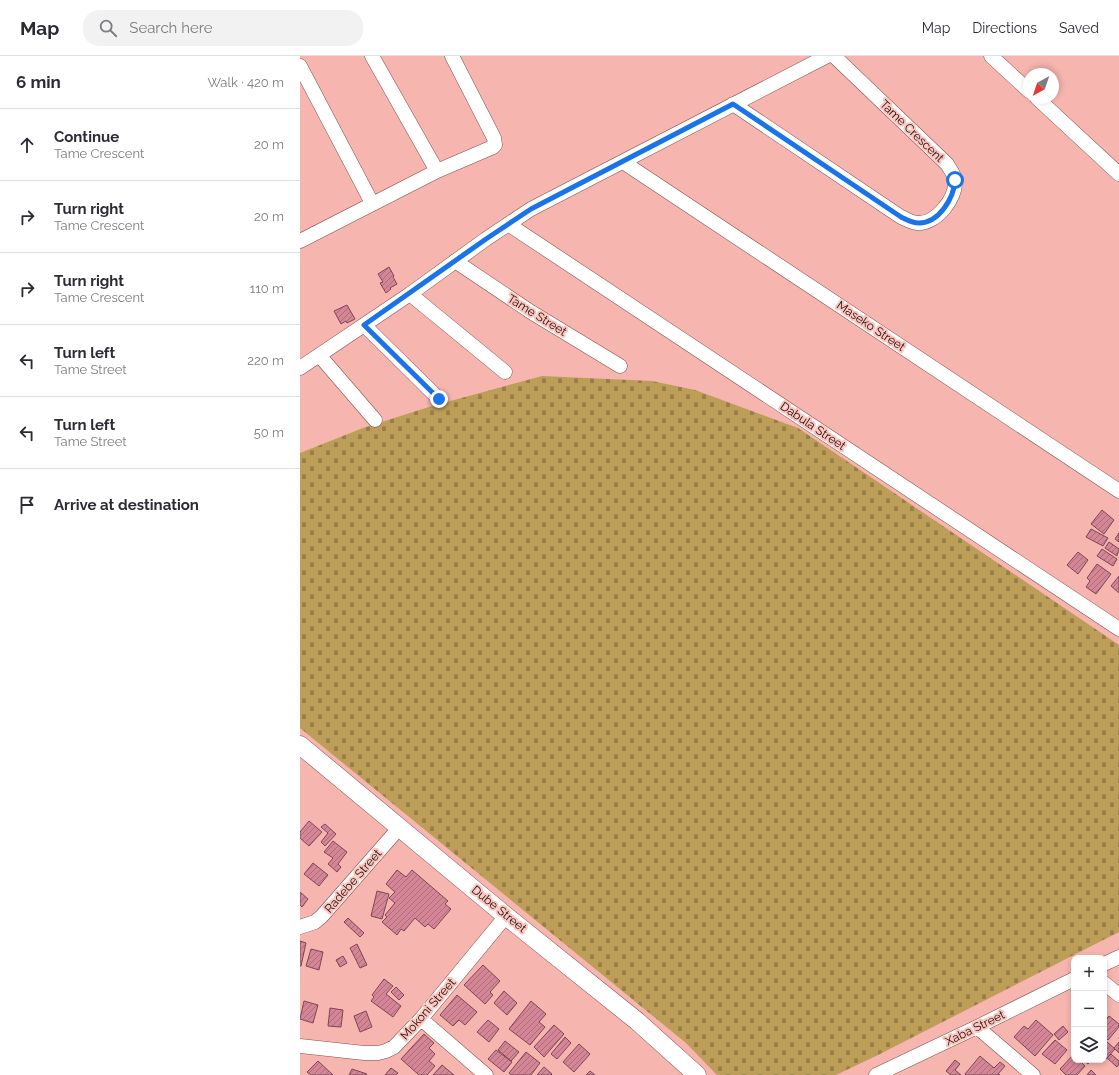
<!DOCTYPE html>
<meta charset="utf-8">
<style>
:root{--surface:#fff;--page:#f2f2f3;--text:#2b2b33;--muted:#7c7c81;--line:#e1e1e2}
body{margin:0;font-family:Raleway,sans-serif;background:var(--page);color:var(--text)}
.controls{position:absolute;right:12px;bottom:12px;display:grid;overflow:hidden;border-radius:8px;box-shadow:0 2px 6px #0003}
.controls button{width:36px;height:36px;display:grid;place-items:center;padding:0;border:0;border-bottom:1px solid var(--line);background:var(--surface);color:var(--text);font:20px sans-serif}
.compass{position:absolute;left:723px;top:12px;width:36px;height:36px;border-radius:50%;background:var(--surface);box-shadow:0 2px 6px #0003;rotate:220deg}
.stop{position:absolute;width:12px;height:12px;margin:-9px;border:3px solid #1a73e8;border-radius:50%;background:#fff}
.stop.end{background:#1a73e8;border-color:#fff;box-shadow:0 1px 4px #0008}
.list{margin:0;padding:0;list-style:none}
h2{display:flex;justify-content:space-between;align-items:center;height:52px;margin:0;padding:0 16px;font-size:17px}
h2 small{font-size:13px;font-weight:400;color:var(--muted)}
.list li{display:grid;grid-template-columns:26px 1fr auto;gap:12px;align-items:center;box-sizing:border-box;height:72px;padding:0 16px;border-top:1px solid var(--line)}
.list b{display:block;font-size:15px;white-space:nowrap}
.list p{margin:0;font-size:13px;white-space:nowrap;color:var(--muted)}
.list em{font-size:13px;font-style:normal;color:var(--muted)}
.icon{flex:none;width:22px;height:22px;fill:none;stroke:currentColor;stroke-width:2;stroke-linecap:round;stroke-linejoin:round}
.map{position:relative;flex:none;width:819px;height:1019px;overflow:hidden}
header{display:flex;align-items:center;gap:24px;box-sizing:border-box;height:56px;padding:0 20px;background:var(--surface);border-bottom:1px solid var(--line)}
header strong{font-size:19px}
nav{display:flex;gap:22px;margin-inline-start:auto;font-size:14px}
.search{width:280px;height:36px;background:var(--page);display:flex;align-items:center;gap:10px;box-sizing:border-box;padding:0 14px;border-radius:16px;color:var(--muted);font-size:15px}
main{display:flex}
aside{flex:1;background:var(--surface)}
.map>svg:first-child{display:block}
.cemetery{fill:url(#cemetery-stones)}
.building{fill:url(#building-hatch);stroke:#7e4653}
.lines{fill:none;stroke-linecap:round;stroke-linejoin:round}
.minor-casing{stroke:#874f4a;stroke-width:15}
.tertiary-casing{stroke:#874f4a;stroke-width:19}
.minor{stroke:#fff;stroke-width:14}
.tertiary{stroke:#fff;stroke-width:18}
.route{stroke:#1a73e8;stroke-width:5}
.labels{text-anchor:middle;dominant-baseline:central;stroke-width:4;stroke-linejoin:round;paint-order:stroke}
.street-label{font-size:12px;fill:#240e0c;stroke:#fbc6bf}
</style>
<header>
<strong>Map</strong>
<div class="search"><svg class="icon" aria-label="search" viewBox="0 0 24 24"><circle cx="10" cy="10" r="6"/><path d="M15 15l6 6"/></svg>Search here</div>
<nav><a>Map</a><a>Directions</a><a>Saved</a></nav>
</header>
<main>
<aside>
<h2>6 min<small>Walk · 420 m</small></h2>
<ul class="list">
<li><svg class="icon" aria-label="ahead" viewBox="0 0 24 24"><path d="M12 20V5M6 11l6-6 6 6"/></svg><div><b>Continue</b><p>Tame Crescent</p></div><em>20 m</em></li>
<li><svg class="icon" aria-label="right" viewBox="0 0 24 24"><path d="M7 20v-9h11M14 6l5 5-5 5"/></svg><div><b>Turn right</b><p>Tame Crescent</p></div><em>20 m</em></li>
<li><svg class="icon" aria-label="right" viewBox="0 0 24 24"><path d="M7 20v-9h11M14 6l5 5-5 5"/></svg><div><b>Turn right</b><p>Tame Crescent</p></div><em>110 m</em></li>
<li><svg class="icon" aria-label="left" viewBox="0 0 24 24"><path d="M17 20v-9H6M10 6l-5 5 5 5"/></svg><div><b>Turn left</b><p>Tame Street</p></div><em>220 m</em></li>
<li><svg class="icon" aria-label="left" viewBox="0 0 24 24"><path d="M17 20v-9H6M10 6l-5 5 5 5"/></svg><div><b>Turn left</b><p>Tame Street</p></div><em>50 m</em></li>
<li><svg class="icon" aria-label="arrive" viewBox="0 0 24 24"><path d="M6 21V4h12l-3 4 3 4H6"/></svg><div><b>Arrive at destination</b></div></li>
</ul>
</aside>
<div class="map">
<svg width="819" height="1019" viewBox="0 0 819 1019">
<defs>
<pattern id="cemetery-stones" width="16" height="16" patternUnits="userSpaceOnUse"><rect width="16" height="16" fill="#bc9e58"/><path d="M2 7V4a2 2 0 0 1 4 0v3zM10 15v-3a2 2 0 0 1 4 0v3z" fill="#997f47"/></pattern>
<pattern id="building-hatch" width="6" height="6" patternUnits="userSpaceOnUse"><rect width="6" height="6" fill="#d48697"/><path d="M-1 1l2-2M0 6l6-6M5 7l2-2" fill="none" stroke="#ac6c7a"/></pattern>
</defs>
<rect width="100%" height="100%" fill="#f6b5ae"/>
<path class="cemetery" d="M242 320 352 325 395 334 498 372 819 589V876L578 999 536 1019H417L386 987 0 672V397L63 372 132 350Z"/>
<path class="building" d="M89 211 94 220 93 221 97 228 90 232 91 233 86 237 80 227 83 226 78 218Z
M47 249 55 263 47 267 46 265 41 268 34 255Z
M802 454 814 464 804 478 791 468Z
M791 473 808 482 803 490 786 481Z
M819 477V486L815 483Z
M809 486 819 493 817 500 805 492Z
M802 493 817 503 813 510 797 500Z
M778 496 788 504 778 518 767 509Z
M797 508 811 518 796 538 786 531 790 525 787 522Z
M819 520V537L811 530Z
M9 765 22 776 9 790 0 782V776Z
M25 768 36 778 25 790 21 786 28 777 21 771Z
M33 785 47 796 38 808 41 811 37 816 28 808 33 802 24 796Z
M13 807 28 819 19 830 4 818Z
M97 814 106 821 112 814 148 845 145 848 151 853 134 873 128 868 125 871 115 862 104 875 101 873 97 879 82 866 87 861 85 859 95 847 89 842 95 836 86 828Z
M77 835 89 838 82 863 71 860Z
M0 836 8 843 2 851 0 849Z
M48 862 64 877 60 881 44 866Z
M0 885 6 887 1 910H0Z
M57 888 67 909 60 912 50 892Z
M11 893 23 896 19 914 6 910Z
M43 900 47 907 40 911 36 904Z
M183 909 200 925 190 936 193 939 185 948 164 929Z
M84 923 93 930 86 938 101 950 93 961 71 945 74 941 72 939Z
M96 931 104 939 99 944 91 936Z
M204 935 217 947 207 959 194 947Z
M157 939 177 956 165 969 159 964 153 970 140 959Z
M4 945 18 949 13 967 0 963Z
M231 945 246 958 239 966 245 971 230 989 209 973Z
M30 952 43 954 41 971 28 970Z
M66 955 72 971 60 976 54 960Z
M809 960 819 968V971L808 984 804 980V966Z
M188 964 199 973 189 986 177 976Z
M736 964 753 979 735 1000 714 981 724 970 728 973Z
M254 969 264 978 244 1001 234 991Z
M763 970 768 976 759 984 754 978Z
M124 978 134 987 129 992 135 998 129 1005 135 1010 127 1019H119L101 1003Z
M265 981 271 987 257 1003 251 998Z
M755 984 767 994 755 1008 742 998Z
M205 985 219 996 211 1005 198 994Z
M806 985 815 993 806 1003 804 1001V988Z
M819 986V997L814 992Z
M279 988 290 998 274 1016 263 1006Z
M196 994 212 1006 204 1016 188 1003Z
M226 996 240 1007 231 1019H211L209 1017Z
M811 998 819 1005V1008L817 1011 807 1002Z
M773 999 774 1004H779L785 1010 777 1019H766L760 1013Z
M680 1000 694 1012 700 1006 705 1010 698 1018 700 1019H666L665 1018Z
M655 1004 660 1008 655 1014 661 1019H651L646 1015Z
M783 1004H791L788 1008Z
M18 1005 33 1019H11L7 1016Z
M142 1009 154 1019H133Z
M244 1011 252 1018 251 1019H237Z
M91 1012 98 1017 96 1019H85Z
M52 1013 67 1018 66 1019H49Z
M791 1014 796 1019H787Z
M290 1015 295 1019H286Z"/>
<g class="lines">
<defs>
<path id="minor" d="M72 0 137 115
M691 0 729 35
M0 10 72 147
M737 42 819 118
M433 48 601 161C606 163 612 167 618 167 636 168 657 142 655 124 654 118 650 113 647 108L534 0
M323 106 819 435
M208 168 819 573
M0 185 137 115 193 91 195 89 194 82 152 0
M155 205 231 256 320 310
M110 238 205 316
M64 269 139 343
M19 299 75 364
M0 312 110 238 186 183 231 153 527 0
M0 871 15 866 22 860 100 771
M804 908 819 901
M804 927 819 939
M121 963 186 1019
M677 971 733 1019
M0 990 64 997H78L86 995 94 991 121 963 206 860
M576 1019 677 971 774 923"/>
<path id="tertiary" d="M0 689 206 860 337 965 397 1019"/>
</defs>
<use href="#minor" class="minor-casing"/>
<use href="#tertiary" class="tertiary-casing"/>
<use href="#minor" class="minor"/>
<use href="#tertiary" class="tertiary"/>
</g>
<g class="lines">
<path class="route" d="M139 343 64 269 186 183 231 153 433 48 601 161C607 164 612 167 619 167 639 167 654 142 655 124"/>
</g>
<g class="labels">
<g class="street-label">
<text transform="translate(612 75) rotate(44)">Tame Crescent</text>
<text transform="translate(237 259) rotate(32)">Tame Street</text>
<text transform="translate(571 270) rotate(34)">Maseko Street</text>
<text transform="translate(513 370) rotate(34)">Dabula Street</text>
<text transform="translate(53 825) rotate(-49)">Radebe Street</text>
<text transform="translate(199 853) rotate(39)">Dube Street</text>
<text transform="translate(128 953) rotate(-49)">Mokoni Street</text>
<text transform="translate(675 972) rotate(-26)">Xaba Street</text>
</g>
</g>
</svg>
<div class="controls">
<button>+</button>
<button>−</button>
<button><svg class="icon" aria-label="layers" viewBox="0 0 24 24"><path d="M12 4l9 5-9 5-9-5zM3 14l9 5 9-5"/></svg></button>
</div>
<svg class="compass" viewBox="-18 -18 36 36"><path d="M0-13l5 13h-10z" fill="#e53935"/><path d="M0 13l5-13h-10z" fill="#7c7c81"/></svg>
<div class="stop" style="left:655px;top:124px"></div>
<div class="stop end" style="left:139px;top:343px"></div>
</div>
</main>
